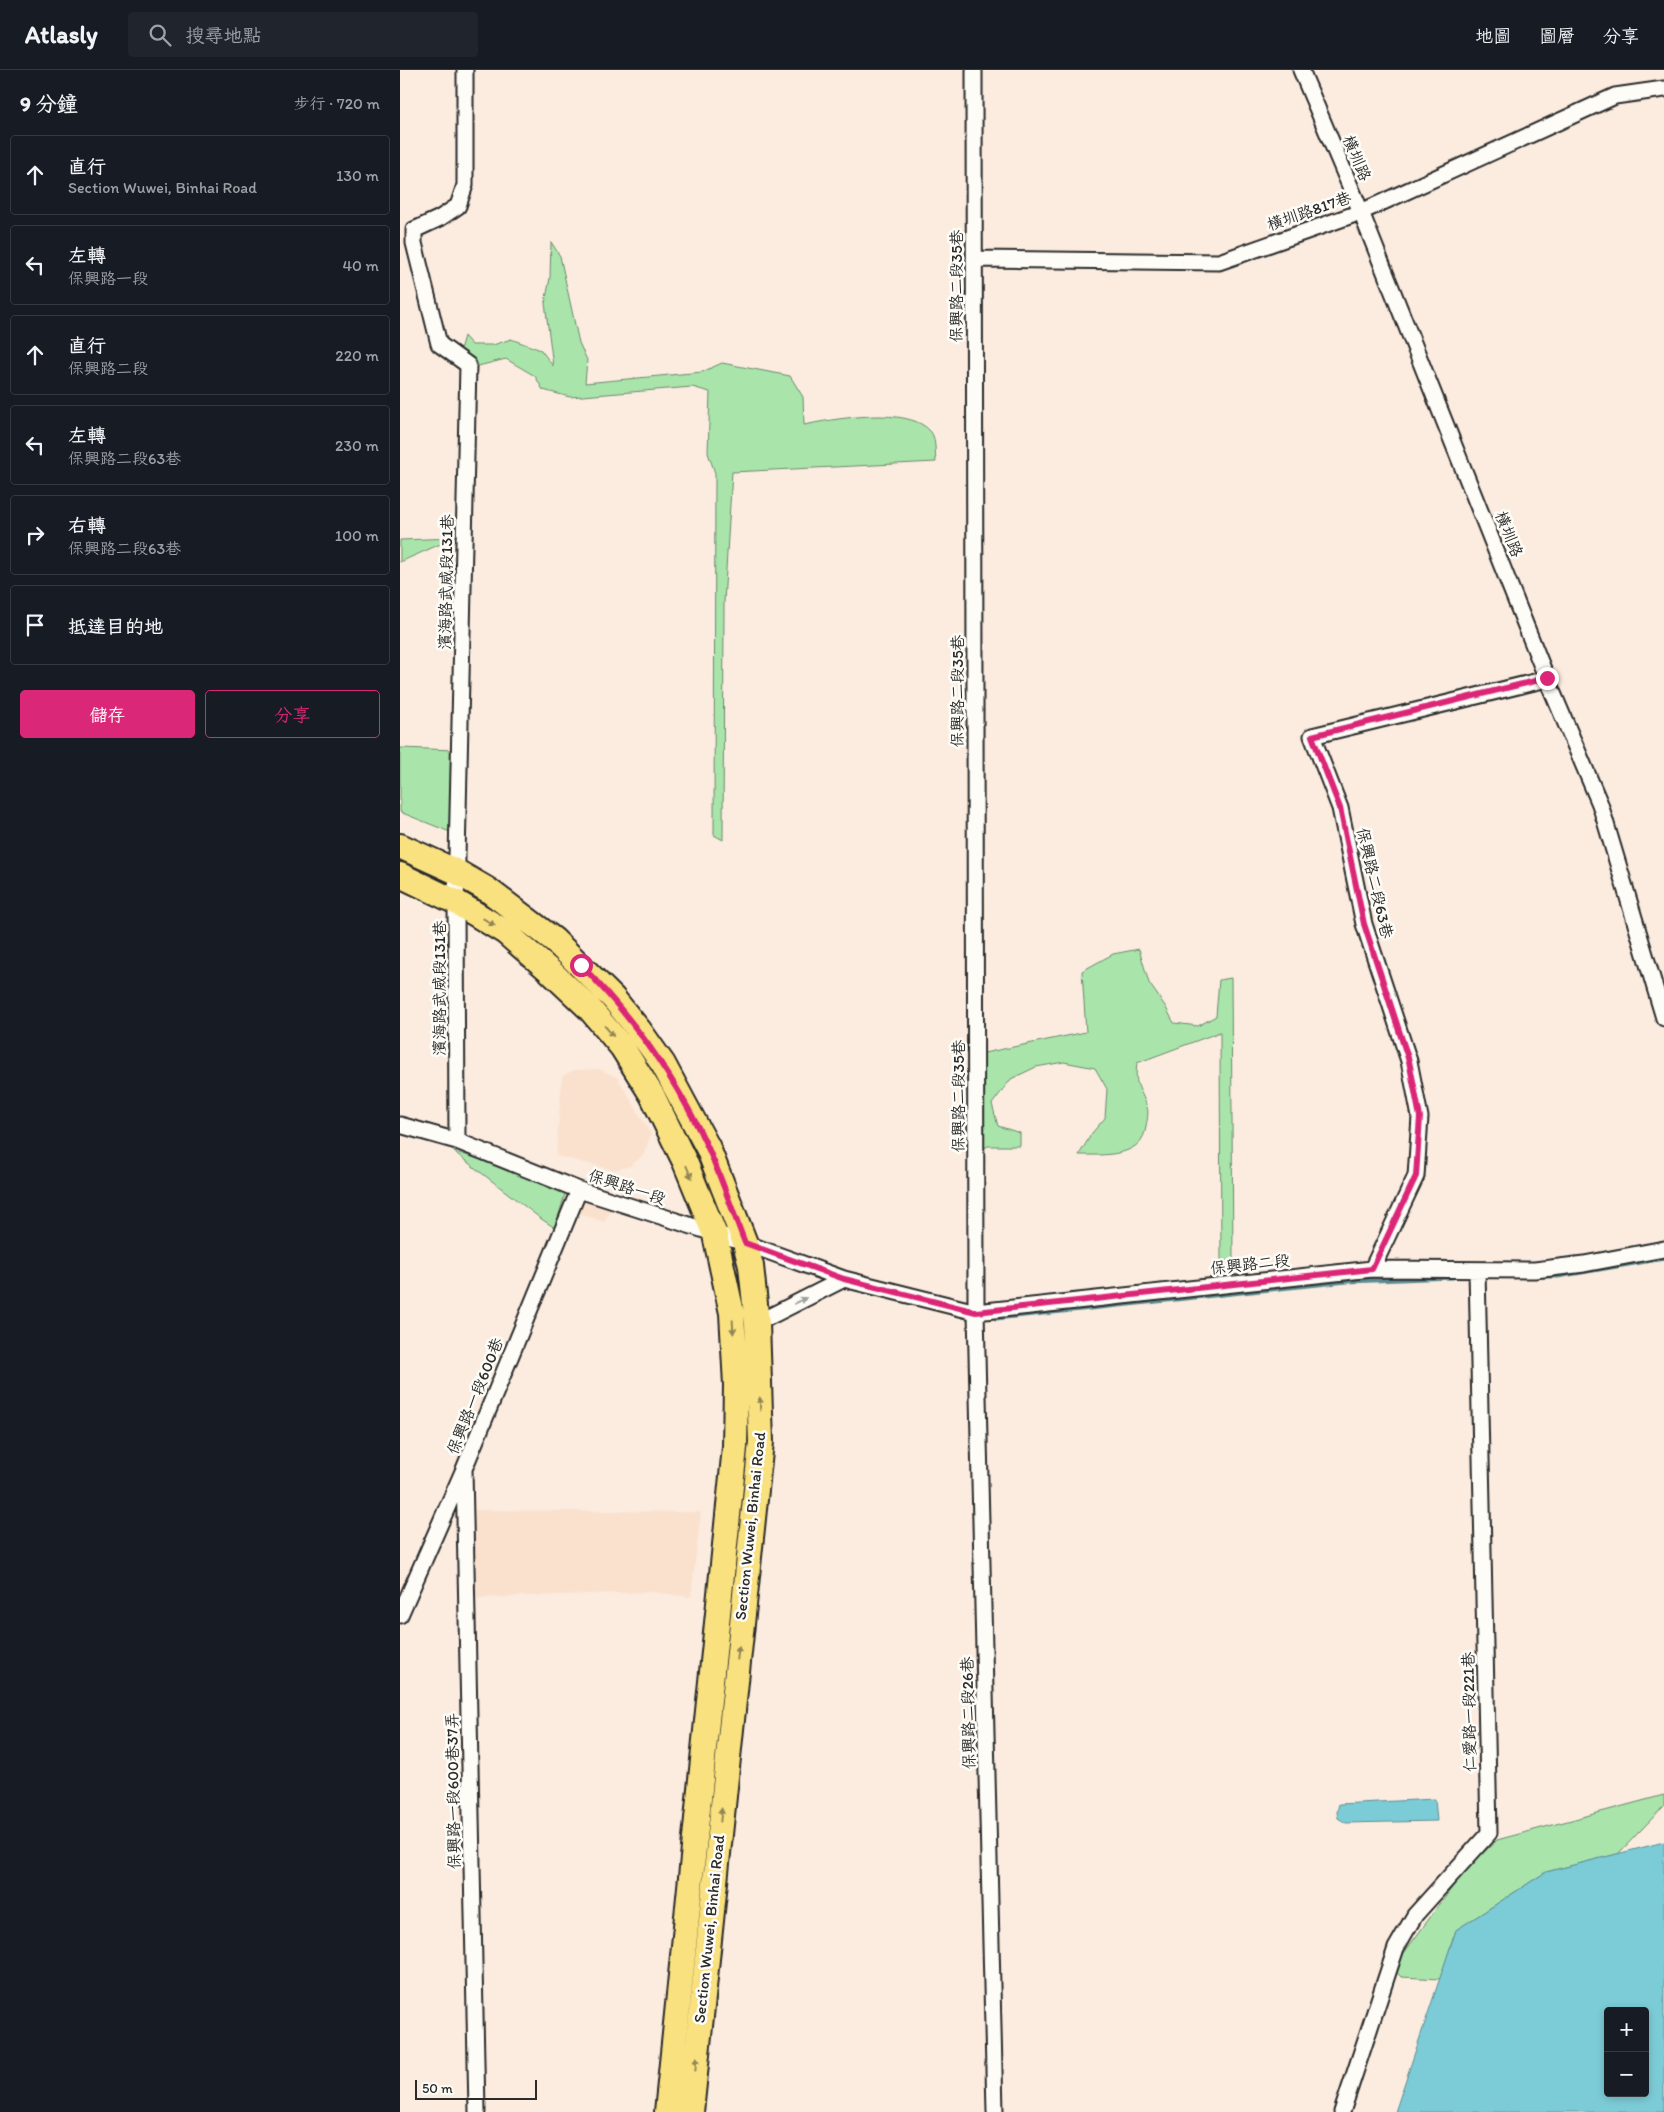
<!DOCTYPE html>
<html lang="zh-TW">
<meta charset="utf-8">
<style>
:root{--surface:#171b24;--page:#20242c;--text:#f1f3f6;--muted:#9ea1a6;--line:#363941;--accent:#db2777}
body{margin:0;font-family:Itim,"LXGW WenKai TC",sans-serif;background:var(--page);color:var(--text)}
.controls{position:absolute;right:15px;bottom:15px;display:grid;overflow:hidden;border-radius:5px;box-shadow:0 2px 8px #0003}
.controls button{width:45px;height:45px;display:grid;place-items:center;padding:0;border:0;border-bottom:1px solid var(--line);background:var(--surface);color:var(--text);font:25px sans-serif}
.scale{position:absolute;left:15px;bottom:12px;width:122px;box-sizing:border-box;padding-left:5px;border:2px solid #2b2b2b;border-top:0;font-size:14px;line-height:18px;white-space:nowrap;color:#2b2b2b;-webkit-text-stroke:4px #fdfcf7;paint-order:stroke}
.stop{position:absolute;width:15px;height:15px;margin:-11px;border:4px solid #db2777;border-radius:50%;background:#fff}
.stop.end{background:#db2777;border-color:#fff;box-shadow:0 1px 5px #0008}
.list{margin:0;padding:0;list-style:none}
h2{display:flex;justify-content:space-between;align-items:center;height:65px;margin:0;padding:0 20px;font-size:21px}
h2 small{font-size:16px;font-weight:400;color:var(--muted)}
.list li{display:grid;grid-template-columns:32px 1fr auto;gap:15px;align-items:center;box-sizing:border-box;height:80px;margin:0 10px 10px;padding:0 10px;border:1px solid var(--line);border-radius:5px}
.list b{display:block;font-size:19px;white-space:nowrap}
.list p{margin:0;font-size:16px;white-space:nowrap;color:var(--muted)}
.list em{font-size:16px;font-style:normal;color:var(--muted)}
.actions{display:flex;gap:10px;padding:15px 20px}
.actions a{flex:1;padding:11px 0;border:1px solid var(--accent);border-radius:5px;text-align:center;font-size:18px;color:var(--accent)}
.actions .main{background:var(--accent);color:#fff}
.icon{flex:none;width:28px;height:28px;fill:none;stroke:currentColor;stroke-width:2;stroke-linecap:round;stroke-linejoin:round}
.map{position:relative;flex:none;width:1264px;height:2042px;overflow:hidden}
header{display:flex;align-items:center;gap:30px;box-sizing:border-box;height:70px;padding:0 25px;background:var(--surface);border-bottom:1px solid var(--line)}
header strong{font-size:24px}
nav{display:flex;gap:28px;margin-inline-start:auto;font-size:18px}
.search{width:350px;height:45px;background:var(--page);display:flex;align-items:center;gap:12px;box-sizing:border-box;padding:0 18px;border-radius:5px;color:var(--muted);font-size:19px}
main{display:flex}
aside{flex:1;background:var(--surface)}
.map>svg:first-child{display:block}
.built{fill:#fae1ce}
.green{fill:#a9e5ab;stroke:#6a886b}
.water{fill:#7cccd7;stroke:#5c8c92;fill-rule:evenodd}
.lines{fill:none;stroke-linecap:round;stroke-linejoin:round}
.stream{stroke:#5c8c92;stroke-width:5}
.minor-casing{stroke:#2b2b2b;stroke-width:19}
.primary-casing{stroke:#2b2b2b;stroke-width:28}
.minor{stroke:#fdfcf7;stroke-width:15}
.primary{stroke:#fae180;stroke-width:24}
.oneway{fill:#928656}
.oneway2{fill:#9e9e9b}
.route{stroke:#db2777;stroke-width:6}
.labels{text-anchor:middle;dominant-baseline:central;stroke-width:5;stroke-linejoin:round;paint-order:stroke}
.street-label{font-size:16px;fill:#2b2b2b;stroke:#fdfcf7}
</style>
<header>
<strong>Atlasly</strong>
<div class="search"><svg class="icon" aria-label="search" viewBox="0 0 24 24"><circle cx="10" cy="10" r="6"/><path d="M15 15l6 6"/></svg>搜尋地點</div>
<nav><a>地圖</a><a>圖層</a><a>分享</a></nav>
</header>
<main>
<aside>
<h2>9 分鐘<small>步行 · 720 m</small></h2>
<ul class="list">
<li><svg class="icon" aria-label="ahead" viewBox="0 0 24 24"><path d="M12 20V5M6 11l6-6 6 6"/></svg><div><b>直行</b><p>Section Wuwei, Binhai Road</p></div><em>130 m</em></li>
<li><svg class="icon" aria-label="left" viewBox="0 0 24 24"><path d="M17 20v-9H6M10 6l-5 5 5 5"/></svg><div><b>左轉</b><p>保興路一段</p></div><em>40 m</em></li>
<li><svg class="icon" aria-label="ahead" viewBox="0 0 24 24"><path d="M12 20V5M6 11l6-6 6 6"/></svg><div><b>直行</b><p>保興路二段</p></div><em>220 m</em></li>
<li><svg class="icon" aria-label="left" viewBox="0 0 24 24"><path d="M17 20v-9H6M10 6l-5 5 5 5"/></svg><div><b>左轉</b><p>保興路二段63巷</p></div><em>230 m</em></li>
<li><svg class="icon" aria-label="right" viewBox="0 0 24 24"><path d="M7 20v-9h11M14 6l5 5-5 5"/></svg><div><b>右轉</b><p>保興路二段63巷</p></div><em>100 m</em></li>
<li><svg class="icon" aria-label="arrive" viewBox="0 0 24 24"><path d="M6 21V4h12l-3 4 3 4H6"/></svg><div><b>抵達目的地</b></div></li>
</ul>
<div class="actions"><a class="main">儲存</a><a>分享</a></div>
</aside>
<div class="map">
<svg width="1264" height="2042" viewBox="0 0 1264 2042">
<rect width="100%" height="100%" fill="#fbecdf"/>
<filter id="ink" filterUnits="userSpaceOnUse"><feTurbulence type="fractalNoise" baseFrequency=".02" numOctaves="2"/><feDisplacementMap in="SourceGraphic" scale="10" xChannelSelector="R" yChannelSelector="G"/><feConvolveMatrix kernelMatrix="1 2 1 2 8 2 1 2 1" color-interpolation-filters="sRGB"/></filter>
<g filter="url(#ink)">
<path class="built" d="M199 999 218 1008 251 1064 244 1084 231 1096 214 1100 156 1086 162 1006 174 1000Z
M181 1121 217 1130 204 1152 177 1143Z
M74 1440 301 1442 291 1527 250 1522 75 1528Z"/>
<path class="green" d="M151 172 160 186 179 273 187 290 185 313 302 302 322 293 390 306 403 327 404 355C433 349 510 335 531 362 536 368 535 384 536 392L332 402 324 532 323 770 314 765 315 403 308 383 310 322 292 317 170 327 143 320 135 306 106 289 74 297 59 283 64 266 72 275H93L111 269 141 280 153 296 145 233 150 208Z
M54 468 0 492V470Z
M0 678 55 680V764L0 742Z
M739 879 749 913 765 936 774 953 798 956 816 946 819 910 831 908 833 1190 821 1191 820 962 737 993C734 1017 740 1016 747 1037 749 1043 747 1050 746 1056 743 1088 703 1085 679 1085L692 1063 705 1048 707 1019 695 998 664 992 636 997 611 1009 592 1034 598 1056 620 1063V1076H588L579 1081 581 997 584 983 686 962 682 901 713 884Z
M53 1081 164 1116 165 1124 155 1158 140 1148Z
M1264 1725V1736L1218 1784 1146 1802 1056 1860 1040 1909 1001 1907 993 1898 1065 1800 1097 1770Z"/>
<path class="water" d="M1035 1729 1037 1751 946 1753 938 1748 937 1742 939 1734Z
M1264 1772V2042H995L1056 1860 1146 1802ZM1208 1941H1245V2023H1208Z"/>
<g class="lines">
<path class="stream" d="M1140 1206H1158L1264 1188
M596 1248 947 1211 1053 1207"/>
<defs>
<path id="minor" d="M574 0 576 1242 595 2042
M901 0 961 142 1147 609 1200 734 1264 948
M574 189 819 192 961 142 1215 26 1264 19
M0 1055 57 1071 179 1120 345 1173 444 1209 576 1242 972 1199 1135 1200 1184 1194 1264 1179
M57 1071 56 832 68 295 39 274 14 173V160L40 148 58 136 65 115V0
M972 1199 1016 1106 1020 1047 1009 991 964 854 940 738 912 666 1147 609
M357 1253 444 1209
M64 1399 77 2042
M0 1545 64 1399 179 1120
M942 2042 996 1878 1015 1845 1089 1763 1077 1200"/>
<path id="primary" d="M0 776 57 802 88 820 154 870 213 928 239 960 263 994 308 1078 345 1173 351 1196 357 1253 361 1372 291 2042
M0 805 56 832 105 862 150 901 189 938 222 977 252 1025 285 1092 315 1165 332 1243 336 1315 335 1377 267 2042"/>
</defs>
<use href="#minor" class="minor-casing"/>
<use href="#primary" class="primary-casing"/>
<use href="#minor" class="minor"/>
<use href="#primary" class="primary"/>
</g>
<defs><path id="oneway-solid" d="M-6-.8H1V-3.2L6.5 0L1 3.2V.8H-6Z" transform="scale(1.25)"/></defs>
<g class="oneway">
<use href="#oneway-solid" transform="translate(89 852) rotate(31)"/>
<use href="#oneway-solid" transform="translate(209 961) rotate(50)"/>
<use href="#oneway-solid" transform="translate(289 1102) rotate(67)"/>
<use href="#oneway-solid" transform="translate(333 1257) rotate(87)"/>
<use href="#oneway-solid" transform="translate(360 1334) rotate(-92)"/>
<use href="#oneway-solid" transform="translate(338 1583) rotate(-84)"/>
<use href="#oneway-solid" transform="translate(321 1745) rotate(-84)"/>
<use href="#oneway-solid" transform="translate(296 1994) rotate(-84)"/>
</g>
<use class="oneway2" href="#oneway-solid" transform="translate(400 1231) rotate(-27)"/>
</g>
<g class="lines" filter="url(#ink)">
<path class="route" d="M181 895C234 949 276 1008 308 1078 322 1109 333 1142 345 1173L444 1209 576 1242 972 1199 1016 1106 1020 1047 1009 991 964 854 940 738 912 666 1147 608"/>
</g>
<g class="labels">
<g class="street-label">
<text transform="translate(957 88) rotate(67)">橫圳路</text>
<text transform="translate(909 141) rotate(-19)">橫圳路817巷</text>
<text transform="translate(556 216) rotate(-90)">保興路二段35巷</text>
<text transform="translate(1109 464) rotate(68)">橫圳路</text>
<text transform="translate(46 512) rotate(-89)">濱海路武威段131巷</text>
<text transform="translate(557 621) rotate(-90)">保興路二段35巷</text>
<text transform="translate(975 813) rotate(77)">保興路二段63巷</text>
<text transform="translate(39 918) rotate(-90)">濱海路武威段131巷</text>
<text transform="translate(558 1026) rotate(-90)">保興路二段35巷</text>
<text transform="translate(227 1117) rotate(18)">保興路一段</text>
<text transform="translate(850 1194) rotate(-6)">保興路二段</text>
<text transform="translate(75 1326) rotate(-68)">保興路一段600巷</text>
<text transform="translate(350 1456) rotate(-84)">Section Wuwei, Binhai Road</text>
<text transform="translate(1069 1642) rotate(-91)">仁愛路一段221巷</text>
<text transform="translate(568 1643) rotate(-91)">保興路二段26巷</text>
<text transform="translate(53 1721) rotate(-91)">保興路一段600巷37弄</text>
<text transform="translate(309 1859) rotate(-84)">Section Wuwei, Binhai Road</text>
</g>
</g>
</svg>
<div class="controls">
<button>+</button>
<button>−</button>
</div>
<div class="scale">50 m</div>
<div class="stop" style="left:181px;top:895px"></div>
<div class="stop end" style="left:1147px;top:608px"></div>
</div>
</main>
